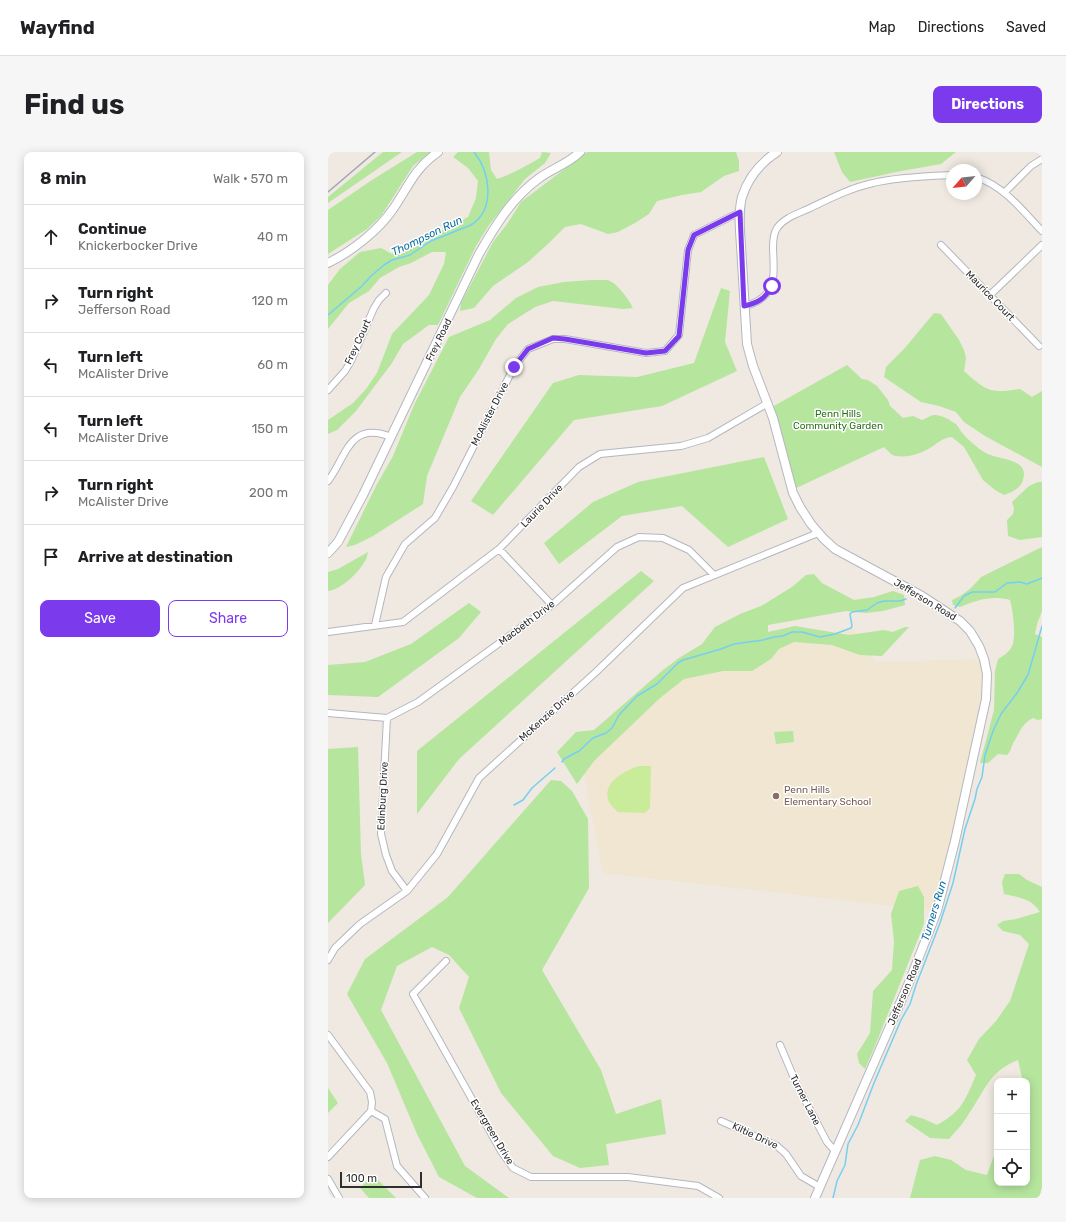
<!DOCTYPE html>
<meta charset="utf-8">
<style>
:root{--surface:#fff;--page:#f6f6f6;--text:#202124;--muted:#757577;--line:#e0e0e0;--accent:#7c3aed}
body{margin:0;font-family:Rubik,sans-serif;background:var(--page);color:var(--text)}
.controls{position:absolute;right:12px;bottom:12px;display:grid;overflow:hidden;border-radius:8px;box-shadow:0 2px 10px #0003}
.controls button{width:36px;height:36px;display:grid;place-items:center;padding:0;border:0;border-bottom:1px solid var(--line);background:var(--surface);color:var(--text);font:20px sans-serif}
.compass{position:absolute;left:618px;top:12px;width:36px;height:36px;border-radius:50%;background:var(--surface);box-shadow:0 2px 10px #0003;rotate:243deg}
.scale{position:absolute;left:12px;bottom:10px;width:82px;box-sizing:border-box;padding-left:4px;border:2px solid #2e2e2e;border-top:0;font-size:11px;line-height:14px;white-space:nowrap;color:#2e2e2e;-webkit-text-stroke:3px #fff;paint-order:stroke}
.stop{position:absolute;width:12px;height:12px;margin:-9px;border:3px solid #7c3aed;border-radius:50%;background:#fff}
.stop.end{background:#7c3aed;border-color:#fff;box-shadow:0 1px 4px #0008}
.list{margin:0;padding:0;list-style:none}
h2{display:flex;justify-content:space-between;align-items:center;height:52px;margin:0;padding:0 16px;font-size:17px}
h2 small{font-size:13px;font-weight:400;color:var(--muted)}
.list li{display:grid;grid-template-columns:26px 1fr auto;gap:12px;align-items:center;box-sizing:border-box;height:64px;padding:0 16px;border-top:1px solid var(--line)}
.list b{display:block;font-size:15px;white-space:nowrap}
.list p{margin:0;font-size:13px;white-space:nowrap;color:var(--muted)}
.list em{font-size:13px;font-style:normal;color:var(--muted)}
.actions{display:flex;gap:8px;padding:12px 16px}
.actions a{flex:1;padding:9px 0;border:1px solid var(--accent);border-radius:8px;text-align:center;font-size:14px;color:var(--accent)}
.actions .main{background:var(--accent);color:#fff}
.icon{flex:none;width:22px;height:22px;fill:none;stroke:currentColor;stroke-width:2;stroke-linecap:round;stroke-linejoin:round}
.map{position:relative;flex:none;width:714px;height:1046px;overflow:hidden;border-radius:8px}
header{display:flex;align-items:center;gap:24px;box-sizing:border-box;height:56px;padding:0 20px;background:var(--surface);border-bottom:1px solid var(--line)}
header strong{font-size:19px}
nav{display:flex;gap:22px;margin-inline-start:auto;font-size:14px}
.intro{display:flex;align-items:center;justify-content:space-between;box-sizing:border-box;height:96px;padding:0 24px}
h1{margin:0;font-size:28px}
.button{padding:10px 18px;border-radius:8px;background:var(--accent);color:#fff;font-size:14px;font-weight:700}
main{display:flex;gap:24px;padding:0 24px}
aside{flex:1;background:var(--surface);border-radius:8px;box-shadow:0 2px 10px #0003}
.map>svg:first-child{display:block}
.education{fill:#f0e6d1}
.green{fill:#b6e59e}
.pitch{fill:#c9ec9a}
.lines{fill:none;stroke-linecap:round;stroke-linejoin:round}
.stream{stroke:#75cff0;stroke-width:1.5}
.minor-casing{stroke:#b4b7c1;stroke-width:8}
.tertiary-casing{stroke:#b4b7c1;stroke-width:10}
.minor{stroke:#fff;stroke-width:6}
.tertiary{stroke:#fff;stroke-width:8}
.rail{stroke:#a3a6b8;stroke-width:1.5}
.route{stroke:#7c3aed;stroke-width:5}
.education-dot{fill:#8d6e63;stroke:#fff;stroke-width:1.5}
.labels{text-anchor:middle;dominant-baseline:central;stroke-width:3;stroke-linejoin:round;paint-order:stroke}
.street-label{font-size:10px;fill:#2e2e2e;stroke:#fff}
.park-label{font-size:10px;fill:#2c6e1b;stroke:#fff}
.education-label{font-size:10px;fill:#785e54;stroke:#fff;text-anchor:start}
.water-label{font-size:11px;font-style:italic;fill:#0d6fa3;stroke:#fff}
</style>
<header>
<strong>Wayfind</strong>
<nav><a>Map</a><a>Directions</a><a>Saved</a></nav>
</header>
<div class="intro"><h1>Find us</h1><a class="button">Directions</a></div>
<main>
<aside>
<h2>8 min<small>Walk · 570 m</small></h2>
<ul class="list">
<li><svg class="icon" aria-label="ahead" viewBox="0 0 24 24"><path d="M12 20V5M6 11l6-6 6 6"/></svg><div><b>Continue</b><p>Knickerbocker Drive</p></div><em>40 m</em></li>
<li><svg class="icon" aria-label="right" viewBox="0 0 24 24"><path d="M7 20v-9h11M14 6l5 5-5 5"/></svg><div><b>Turn right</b><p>Jefferson Road</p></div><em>120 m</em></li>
<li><svg class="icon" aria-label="left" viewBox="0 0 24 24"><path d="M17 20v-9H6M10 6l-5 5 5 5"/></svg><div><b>Turn left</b><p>McAlister Drive</p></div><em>60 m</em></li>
<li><svg class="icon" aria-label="left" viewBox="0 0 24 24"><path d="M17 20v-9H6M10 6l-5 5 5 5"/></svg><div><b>Turn left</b><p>McAlister Drive</p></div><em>150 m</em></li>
<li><svg class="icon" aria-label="right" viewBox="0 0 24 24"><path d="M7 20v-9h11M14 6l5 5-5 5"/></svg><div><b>Turn right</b><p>McAlister Drive</p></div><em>200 m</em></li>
<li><svg class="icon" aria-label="arrive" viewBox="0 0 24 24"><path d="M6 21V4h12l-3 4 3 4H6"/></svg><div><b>Arrive at destination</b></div></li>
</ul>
<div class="actions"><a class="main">Save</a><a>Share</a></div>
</aside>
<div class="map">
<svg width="714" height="1046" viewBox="0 0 714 1046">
<rect width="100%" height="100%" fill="#efe9e1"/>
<path class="education" d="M524 474 547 510 656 507 659 538 609 759 275 721 251 599 355 508 507 482Z"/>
<path class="green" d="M55 0H74L0 51V45Z
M89 0H102L85 14 53 64 39 77 0 102V58L44 28Z
M130 0H161L163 18 169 27C184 22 198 14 212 6L214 0 223 1 217 11 197 27 161 73 148 94 110 173H101L75 192 64 211 28 259 9 278 0 282V268L25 251 38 237 49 221 64 182 101 143 116 112 118 100H104L83 111 71 115 52 126 41 139 21 151 0 177V133L12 117 32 100 53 96 64 102C89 89 116 79 140 65L148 46 150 29 140 16 125 5Z
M259 0H408L411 9V19L396 24 373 40 354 43 329 49 321 62 307 71 290 80 280 82 253 72 237 75 221 91 200 110 165 134 146 156 132 159 133 151 165 90 179 72 193 50Z
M506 0H628L613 12 573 19 522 30 514 20Z
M263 128C268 128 274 128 279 128 289 130 301 148 305 156L295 157 225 149 207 155 180 172 168 187 151 217 132 245 99 324 95 352 45 384 27 393 18 395 48 334 65 304 86 253 121 185 162 168 188 146 210 135 236 130Z
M393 136 402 139 397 190 409 219 334 254 246 268 165 363 143 349 225 231 251 223 309 225 366 211Z
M606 161 613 162 631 188 636 198 638 206 636 219C658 239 663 242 692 237L704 245 714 239V315L657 284 636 270 628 260 611 254 593 250 556 225 558 215 576 197Z
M519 213 534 227 540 228 549 234 560 248 562 254 575 266 585 264 594 268C597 267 602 264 605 263 613 262 622 268 628 272 631 275 632 279 635 282 639 287 651 297 656 300 670 309 702 305 695 328 692 337 684 340 676 343L667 338 655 328 636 295 624 285C614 286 610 291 602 296 593 302 573 308 563 302 561 300 558 297 556 295L464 338 444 255Z
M436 305 460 367 400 395 354 354 294 364 231 412 216 391 265 350 310 330Z
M710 330H714V385L692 388 680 384 679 368 685 362 686 356 684 350 701 334Z
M714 395V459L709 472 707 482 714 485V567L710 568 705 566C693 572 692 581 685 591 683 596 683 599 679 603L670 602 660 611H652L666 558 667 519 670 507C675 504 680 501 683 496 689 488 685 458 682 448 663 443 649 448 632 455L625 453 624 448C635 444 646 434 653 425Z
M40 400C39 403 39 407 37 409 31 420 13 438 0 439V420L10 417Z
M313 419 326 429 131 607 89 662V599Z
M486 422 494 431 526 448 546 445 565 439 576 443 577 453 555 459 538 461 518 459 440 473V480L467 474 521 483 556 478 565 480 577 475H581L554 504 532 503 504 493 466 490 451 497 443 507 424 519H395L356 527 332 546 266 609 249 632 229 600 248 580 266 578 335 518 351 506 374 492 387 475 412 462 433 454 464 435 478 423Z
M141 451 153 460 131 486 50 545 0 543V513L37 510 83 492Z
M465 579 466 590 448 592 446 580Z
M30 595 33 702 37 733 0 771V597Z
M223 628 233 629 244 639 260 667 261 736 214 818 273 918 288 962 333 947 338 982 278 992 281 1013 252 1016 225 1004 173 941 131 856 141 825 121 803 104 795 69 814 53 858 137 1014 181 1046H149L111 1025 89 982 59 911 19 842 37 807 120 745Z
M677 722H691L699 728 714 735V1035L712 1042 710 1046H582L592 1008 607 1004 623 1008 638 1018 659 1023 669 995V1031H699V929H692L694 926 690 908C660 920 657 939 640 963 635 972 627 980 621 987L602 986 577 969 583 963 596 967 609 973C634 959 637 949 648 923L639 908 651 887 668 869 682 849 701 792 692 783 675 779 669 773 675 769 688 767 712 760C703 746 693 746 676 742L674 730Z
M590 734 596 745V772L547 894 537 917 531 911 529 902 542 881 545 839 564 818 566 789 563 762 571 739Z
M0 936 10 951 0 961Z
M45 1023 68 1046H41L32 1036Z"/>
<path class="pitch" d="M311 614H323L322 656 317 661 290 660C287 657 283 654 281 650 273 631 296 619 311 614Z"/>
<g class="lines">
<path class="stream" d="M0 163 34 134 43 124 56 113 64 108 82 103 103 89 143 73C168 57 162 20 146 0
M627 456 636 444 644 440H667L679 431 692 430 699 432 714 426
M234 610 236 607 251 599 265 586 278 581 284 576 291 563 309 544 329 532 350 511 355 508 393 497 406 492 435 488 446 485 455 484 464 480H474L492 485 507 482 523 476 524 474 522 462 524 460 539 458 549 451 556 449H572L578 447
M186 653 195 648 204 636 227 616
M505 1046 509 1029 517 1013 520 992 530 973 546 931 573 868 582 852 588 833 612 771 625 731 637 677 647 647 649 637 654 625 657 603 665 579 673 562 689 541 700 523 714 474"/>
<defs>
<path id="minor" d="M648 25C677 35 693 57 714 79
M677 40 703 14 714 7
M613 93 711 194
M662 143 714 93
M416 154C450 146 446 124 445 96 445 90 445 82 449 76 456 66 469 62 480 57 501 47 522 36 545 31 568 25 600 24 624 23
M0 238 17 219 23 209 46 156 51 148 58 141
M0 329C18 306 21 268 63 285
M171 397 224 453
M47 473 58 425 77 392 107 366 125 335 186 215 200 197 225 187H237L318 201 337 199 351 183 360 98 366 83 412 60
M0 480 75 470 171 397 251 315 272 302 353 294 380 286 440 251
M0 561 59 566 90 550 224 453 289 395 311 385 335 386 361 398 386 423
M59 566 53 682 58 703 64 719 79 739
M0 808 7 796 32 772 79 739 109 702 151 626 268 520 355 436 490 381
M118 809 85 842 173 999 185 1016 203 1025H300L370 1034 391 1046
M0 883 42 940 44 950 43 959 0 1005
M452 893 469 933 499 990 508 1000
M43 959 57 967 69 1014 97 1046
M393 969 449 994 458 1002 473 1024 492 1035
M0 1027 11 1046"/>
<path id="tertiary" d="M449 0C432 11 420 26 414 45 410 61 412 78 413 94 415 126 417 159 419 192L425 214 445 266 465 341 472 355 483 372 496 387 507 397 594 444 632 469 642 479 651 494 656 507 659 522 658 547 627 689 609 759 580 833 487 1046
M0 111C23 100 51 78 65 57 81 34 85 18 110 0
M0 401 10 390 35 343 151 102C167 74 184 46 210 27 223 17 240 12 252 0"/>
</defs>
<use href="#minor" class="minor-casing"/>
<use href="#tertiary" class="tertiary-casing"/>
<use href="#minor" class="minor"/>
<use href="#tertiary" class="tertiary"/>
<path class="rail" d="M0 40 47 0"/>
</g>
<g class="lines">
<path class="route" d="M186 215 200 197 225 186 237 187 318 201 337 199 351 184 360 98 366 83 412 60 416 154C430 151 438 146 444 134"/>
</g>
<circle class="education-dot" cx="448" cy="644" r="4"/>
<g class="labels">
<g class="street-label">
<text transform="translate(662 144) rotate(46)">Maurice Court</text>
<text transform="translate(111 188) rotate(-64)">Frey Road</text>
<text transform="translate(30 190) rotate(-65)">Frey Court</text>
<text transform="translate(162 262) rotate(-63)">McAlister Drive</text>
<text transform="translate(214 354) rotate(-46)">Laurie Drive</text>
<text transform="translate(597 448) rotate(31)">Jefferson Road</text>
<text transform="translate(199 471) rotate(-37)">Macbeth Drive</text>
<text transform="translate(219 564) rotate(-42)">McKenzie Drive</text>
<text transform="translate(55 644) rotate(-87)">Edinburg Drive</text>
<text transform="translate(577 840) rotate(-67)">Jefferson Road</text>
<text transform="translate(477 948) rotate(63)">Turner Lane</text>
<text transform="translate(164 980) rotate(59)">Evergreen Drive</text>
<text transform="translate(427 984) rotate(25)">Kiltie Drive</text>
</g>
<g class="park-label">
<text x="510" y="262">Penn Hills<tspan x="510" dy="12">Community Garden</tspan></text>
</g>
<g class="education-label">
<text x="456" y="638">Penn Hills<tspan x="456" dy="12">Elementary School</tspan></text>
</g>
<g class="water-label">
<text transform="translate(99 84) rotate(-26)">Thompson Run</text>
<text transform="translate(606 759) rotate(-73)">Turners Run</text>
</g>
</g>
</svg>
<div class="controls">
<button>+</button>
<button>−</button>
<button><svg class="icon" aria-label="locate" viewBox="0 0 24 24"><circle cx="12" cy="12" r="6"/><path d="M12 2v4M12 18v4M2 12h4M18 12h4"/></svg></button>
</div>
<svg class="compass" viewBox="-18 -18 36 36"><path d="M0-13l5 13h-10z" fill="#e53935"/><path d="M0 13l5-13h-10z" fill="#757577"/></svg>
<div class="scale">100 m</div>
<div class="stop" style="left:444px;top:134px"></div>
<div class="stop end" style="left:186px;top:215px"></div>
</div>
</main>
